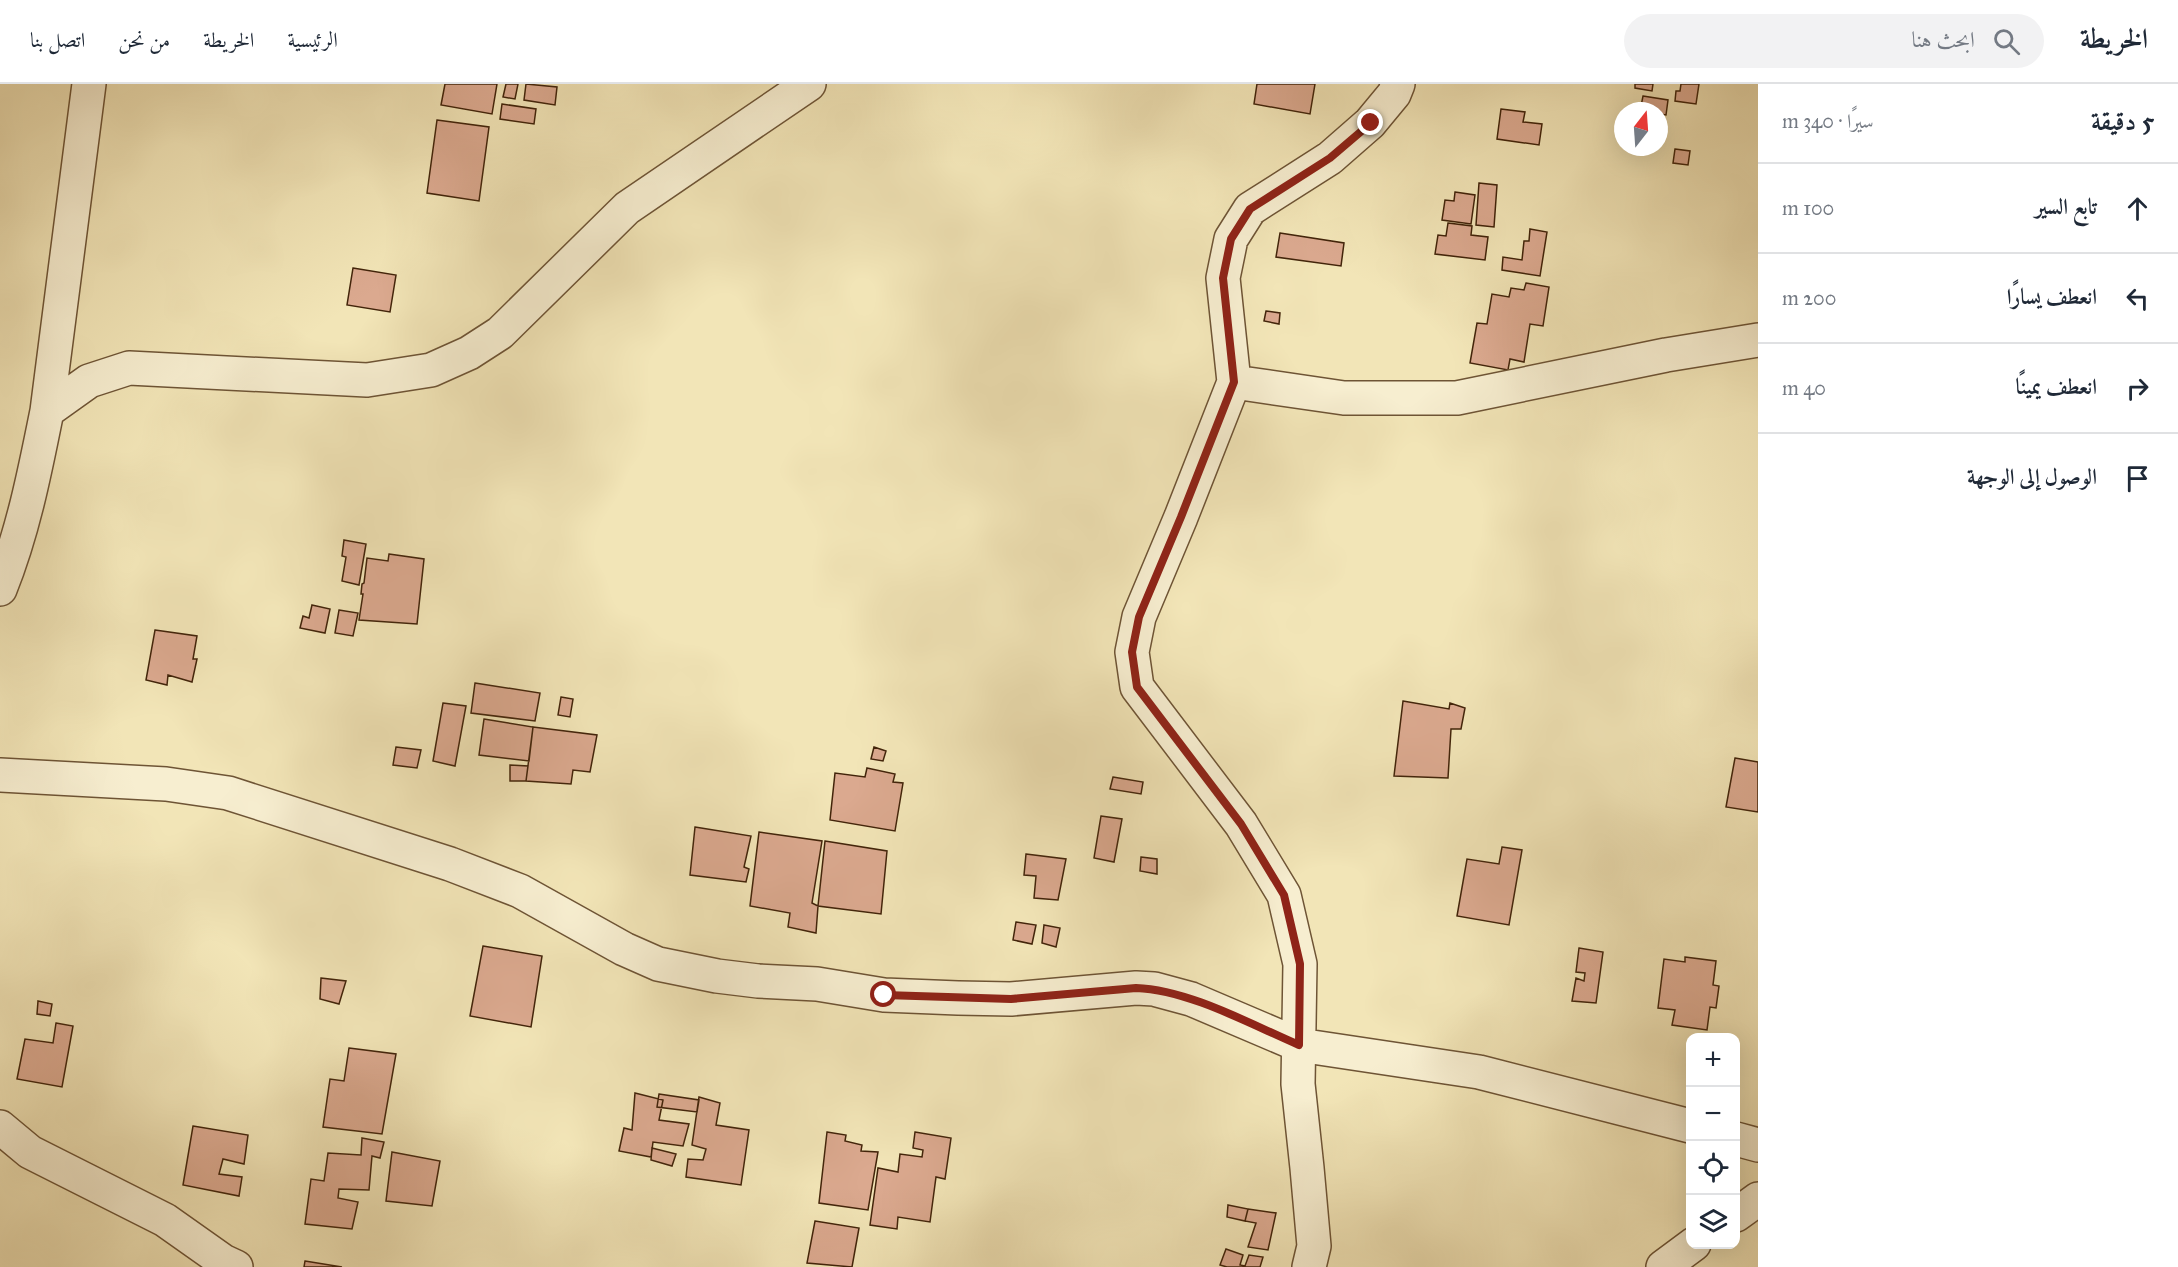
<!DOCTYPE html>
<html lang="ar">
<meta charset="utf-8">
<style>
:root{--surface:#fff;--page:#f2f2f3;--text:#1f2937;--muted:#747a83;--line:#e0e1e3}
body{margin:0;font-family:"IM FELL Great Primer",Amiri,serif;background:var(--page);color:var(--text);direction:rtl}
.controls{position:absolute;right:18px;bottom:18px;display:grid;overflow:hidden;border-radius:12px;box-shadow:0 6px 24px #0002}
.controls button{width:54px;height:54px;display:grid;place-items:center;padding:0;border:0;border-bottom:2px solid var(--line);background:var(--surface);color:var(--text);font:30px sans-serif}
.compass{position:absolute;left:1614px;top:18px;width:54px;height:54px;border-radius:50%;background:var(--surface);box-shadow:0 6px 24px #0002;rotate:17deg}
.stop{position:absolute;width:18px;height:18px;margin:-14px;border:4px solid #8f2418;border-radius:50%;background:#fff}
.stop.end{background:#8f2418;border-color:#fff;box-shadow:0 2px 6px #0008}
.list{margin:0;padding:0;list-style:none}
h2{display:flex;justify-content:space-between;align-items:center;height:78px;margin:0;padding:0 24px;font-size:26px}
h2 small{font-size:20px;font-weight:400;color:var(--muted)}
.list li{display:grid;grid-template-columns:39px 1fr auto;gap:18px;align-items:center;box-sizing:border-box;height:90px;padding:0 24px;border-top:2px solid var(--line)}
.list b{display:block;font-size:22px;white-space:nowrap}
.list em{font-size:20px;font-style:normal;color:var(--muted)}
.icon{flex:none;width:33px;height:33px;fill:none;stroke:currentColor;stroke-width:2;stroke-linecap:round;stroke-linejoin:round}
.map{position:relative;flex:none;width:1758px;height:1183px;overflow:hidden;direction:ltr}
header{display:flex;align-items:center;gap:36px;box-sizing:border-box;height:84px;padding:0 30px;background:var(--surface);border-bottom:2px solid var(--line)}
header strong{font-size:28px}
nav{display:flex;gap:33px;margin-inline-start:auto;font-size:21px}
.search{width:420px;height:54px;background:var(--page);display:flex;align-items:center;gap:15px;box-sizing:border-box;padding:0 21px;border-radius:33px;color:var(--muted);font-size:22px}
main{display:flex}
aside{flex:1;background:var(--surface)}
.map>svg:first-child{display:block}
.building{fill:#dba98f;stroke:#42240a;stroke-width:1.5}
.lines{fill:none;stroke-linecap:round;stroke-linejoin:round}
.street-casing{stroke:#6e5435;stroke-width:36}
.street{stroke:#f7eed0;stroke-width:33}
.route{stroke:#8f2418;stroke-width:8}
</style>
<header>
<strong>الخريطة</strong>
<div class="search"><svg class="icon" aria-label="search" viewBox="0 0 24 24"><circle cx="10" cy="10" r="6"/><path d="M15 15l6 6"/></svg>ابحث هنا</div>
<nav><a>الرئيسية</a><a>الخريطة</a><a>من نحن</a><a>اتصل بنا</a></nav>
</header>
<main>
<aside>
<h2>5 دقيقة<small>سيرًا · 340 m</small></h2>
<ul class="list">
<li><svg class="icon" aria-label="ahead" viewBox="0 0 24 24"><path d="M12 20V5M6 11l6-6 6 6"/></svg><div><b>تابع السير</b></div><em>100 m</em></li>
<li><svg class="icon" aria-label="left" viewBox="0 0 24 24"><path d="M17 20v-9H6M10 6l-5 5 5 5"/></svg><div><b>انعطف يسارًا</b></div><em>200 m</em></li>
<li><svg class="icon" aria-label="right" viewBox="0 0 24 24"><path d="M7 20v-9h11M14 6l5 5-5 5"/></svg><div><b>انعطف يمينًا</b></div><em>40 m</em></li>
<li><svg class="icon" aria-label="arrive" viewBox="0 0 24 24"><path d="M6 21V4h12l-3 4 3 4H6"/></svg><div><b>الوصول إلى الوجهة</b></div></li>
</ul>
</aside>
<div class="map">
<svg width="1758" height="1183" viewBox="0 0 1758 1183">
<rect width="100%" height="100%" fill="#f2e5b7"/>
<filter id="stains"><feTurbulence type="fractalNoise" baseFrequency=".00333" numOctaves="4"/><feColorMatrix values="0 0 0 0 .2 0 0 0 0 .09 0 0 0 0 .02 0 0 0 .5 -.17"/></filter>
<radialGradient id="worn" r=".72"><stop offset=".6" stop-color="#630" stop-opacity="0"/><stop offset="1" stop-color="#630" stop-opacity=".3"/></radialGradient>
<path class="building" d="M445 0H497L492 30 441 21Z
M506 0H518L515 15 503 13Z
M526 0 557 3 555 21 524 16Z
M1257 0H1315L1310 30 1254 20Z
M1635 0H1653L1652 7 1635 4Z
M1681 0H1699L1696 20 1675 17 1676 7H1680Z
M1643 12 1668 16 1666 31 1659 30V27H1640Z
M502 20 536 25 534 40 500 35Z
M1501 25 1525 28 1523 38 1542 40 1539 61 1497 55Z
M437 36 489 43 479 117 427 109Z
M1675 65 1690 67 1688 81 1673 79Z
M1479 99 1497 101 1494 143 1476 141Z
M1455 108 1475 111 1471 140 1442 136 1445 116 1454 117Z
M1448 139 1472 142 1471 151 1488 153 1485 176 1435 170 1438 151 1446 152Z
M1530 145 1547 148 1540 192 1502 186 1503 173 1522 176 1524 157H1529Z
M1280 149 1344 159 1341 182 1276 173Z
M353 184 396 191 390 228 347 221Z
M1526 199 1549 203 1543 242 1530 240 1524 278 1510 275 1508 286 1470 279 1477 239 1487 240 1492 210 1509 213 1511 204 1524 206Z
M1266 227 1280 229 1279 240 1264 237Z
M344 456 366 460 359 501 342 497 346 473 342 472Z
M389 470 424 475 417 540 359 536 363 510H361L362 500 364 499 367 474 388 477Z
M312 521 330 525 325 549 300 544 303 532 309 534Z
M339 526 358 529 353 552 335 549Z
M155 546 197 552 193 575H197L192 598 168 591 167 601 146 596Z
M475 599 540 609 535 637 471 629Z
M561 613 573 615 570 633 558 631Z
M1403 617 1449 625 1450 619 1465 624 1461 645H1451L1448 694 1394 692Z
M443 619 466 622 455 682 433 677Z
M484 635 533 643 529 677 479 671Z
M533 643 597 651 590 688 573 686 571 700 526 697Z
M396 663 421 666 417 684 393 681Z
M874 663 886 667 883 677 871 675Z
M1735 674 1758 678V728L1726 723Z
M510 681 528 682 526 697H510Z
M867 684 895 690 893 698 903 699 895 747 830 736 835 689 865 693Z
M1113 693 1143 698 1141 710 1110 705Z
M1101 732 1122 735 1114 778 1094 774Z
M695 743 751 752 744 783 749 785 746 798 690 791Z
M759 748 822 757 812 819 818 822 816 849 788 843 790 829 750 822Z
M825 757 887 767 881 830 818 822Z
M1502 763 1522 766 1509 841 1457 832 1467 775 1499 780Z
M1026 770 1066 775 1058 816 1034 814 1036 792 1024 791Z
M1141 773 1157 775V790L1140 787Z
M1016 838 1036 841 1032 860 1013 856Z
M1044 841 1060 844 1056 863 1042 859Z
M483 862 542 872 531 943 470 932Z
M1579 864 1603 868 1596 919 1572 917 1576 894 1584 897 1585 889 1576 888Z
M1685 873 1716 877 1713 901 1719 902 1716 924 1710 923 1707 946 1672 941 1675 926 1658 924 1664 875 1685 878Z
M321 894 346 897 339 920 320 915Z
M38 917 52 920 50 932 37 930Z
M56 939 73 942 62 1003 17 995 25 955 53 959Z
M349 964 396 970 382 1050 323 1043 330 995 344 997Z
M635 1009 663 1016 659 1036 689 1040 683 1062 653 1058 651 1073 619 1067 624 1044 632 1046Z
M659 1010 699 1016 697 1028 657 1023Z
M699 1013 720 1019 716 1041 749 1046 741 1101 686 1093 688 1075 703 1076 706 1065 692 1061Z
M193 1042 248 1051 244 1080 223 1075 219 1090 242 1093 239 1112 183 1101Z
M827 1048 846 1051 845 1057 862 1061 861 1067 878 1068 868 1126 819 1119Z
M915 1048 951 1054 945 1095 936 1093 930 1138 898 1133 897 1145 870 1141 878 1084 898 1088 900 1070 922 1073 923 1066 913 1064Z
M362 1054 384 1058 380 1074 372 1072 369 1106 339 1105 338 1114 358 1118 352 1145 305 1140 311 1095 324 1097 328 1069 361 1071Z
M652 1064 676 1070 672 1082 651 1076Z
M392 1068 440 1077 432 1122 386 1117Z
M1228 1121 1248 1125 1245 1137 1227 1133Z
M1248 1125 1276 1129 1268 1166 1248 1163 1256 1139 1245 1137Z
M815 1137 859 1144 852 1183 807 1179Z
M1226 1165 1243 1171 1240 1181 1245 1182 1249 1171 1263 1173 1260 1183H1227L1220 1181Z
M305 1177 342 1183H304Z"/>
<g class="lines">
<defs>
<path id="street" d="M1234 298 1344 314H1457L1666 271 1758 256
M47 327 89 297 129 284 367 296 431 286 469 269 500 249 627 124 809 0
M0 505C23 448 35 387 47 327L89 0
M0 691 166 700 228 709 450 780 520 807 624 865 658 880 717 892 758 897 817 900 884 911 958 914 1011 915 1136 904 1154 905 1191 915 1299 961 1479 988 1690 1042
M0 1043 30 1068 165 1136 223 1177 236 1183
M1736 1055 1758 1061
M1736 1131 1758 1115
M1309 1183 1314 1162 1307 1084 1298 1000 1300 880 1284 811 1241 740 1137 603 1132 568 1139 533 1181 433 1234 298 1223 194 1231 155 1250 125 1330 74 1370 39 1394 10 1398 0
M1663 1183 1694 1160"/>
</defs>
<use href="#street" class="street-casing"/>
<use href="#street" class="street"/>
</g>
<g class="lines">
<path class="route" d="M884 911 1011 915 1136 904C1189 906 1250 940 1299 961L1300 880 1284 811 1241 740 1137 603 1132 568 1139 533 1181 433 1234 298 1223 194 1231 155 1250 125 1330 74 1371 39"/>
</g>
<rect width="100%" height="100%" filter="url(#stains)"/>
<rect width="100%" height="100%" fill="url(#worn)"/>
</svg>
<div class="controls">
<button>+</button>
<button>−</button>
<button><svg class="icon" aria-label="locate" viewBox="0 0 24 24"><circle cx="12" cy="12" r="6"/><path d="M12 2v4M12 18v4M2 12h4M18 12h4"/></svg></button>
<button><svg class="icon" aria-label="layers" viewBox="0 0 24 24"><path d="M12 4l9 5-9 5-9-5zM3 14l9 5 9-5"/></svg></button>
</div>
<svg class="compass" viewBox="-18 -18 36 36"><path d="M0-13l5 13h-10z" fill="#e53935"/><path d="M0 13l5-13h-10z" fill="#747a83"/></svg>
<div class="stop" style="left:884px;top:911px"></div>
<div class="stop end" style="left:1371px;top:39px"></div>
</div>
</main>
